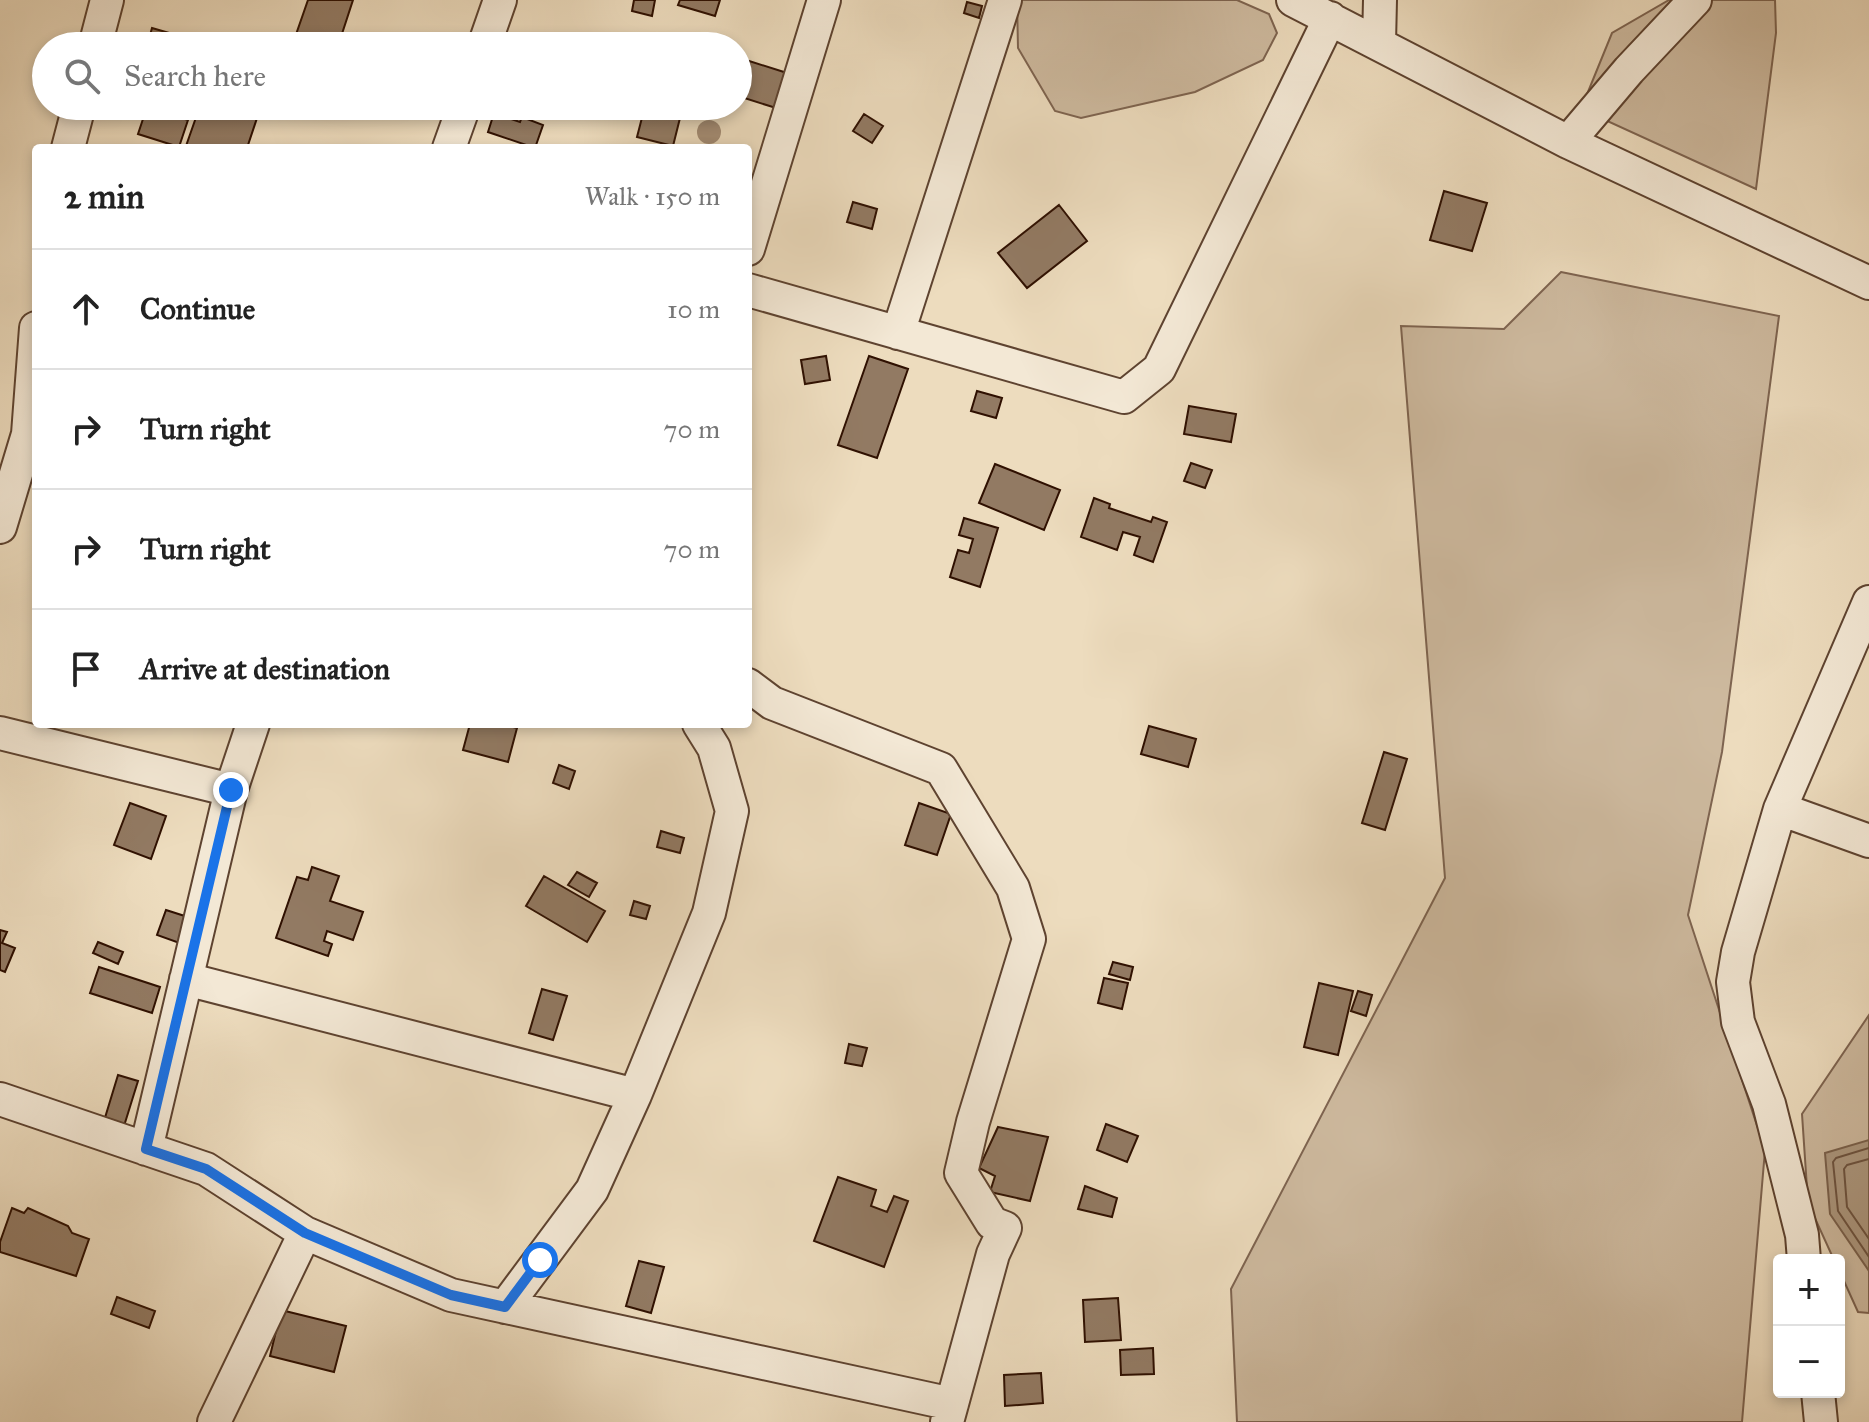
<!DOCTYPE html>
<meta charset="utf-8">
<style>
:root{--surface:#fff;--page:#f6f6f6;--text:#222;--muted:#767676;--line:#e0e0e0}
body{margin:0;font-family:"IM FELL Great Primer",serif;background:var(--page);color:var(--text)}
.controls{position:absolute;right:24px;bottom:24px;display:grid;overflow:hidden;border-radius:8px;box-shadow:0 4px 12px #0003}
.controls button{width:72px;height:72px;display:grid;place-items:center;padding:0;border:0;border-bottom:2px solid var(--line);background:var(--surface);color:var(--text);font:40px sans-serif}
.stop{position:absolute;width:24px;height:24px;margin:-18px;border:6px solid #1a73e8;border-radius:50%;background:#fff}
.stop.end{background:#1a73e8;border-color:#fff;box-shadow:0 2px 8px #0008}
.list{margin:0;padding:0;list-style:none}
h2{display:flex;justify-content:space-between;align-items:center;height:104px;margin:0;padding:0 32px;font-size:34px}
h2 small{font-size:26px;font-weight:400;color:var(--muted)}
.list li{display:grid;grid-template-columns:52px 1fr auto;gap:24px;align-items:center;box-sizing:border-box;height:120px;padding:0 32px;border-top:2px solid var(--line)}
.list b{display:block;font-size:30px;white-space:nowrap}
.list em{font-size:26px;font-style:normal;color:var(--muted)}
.icon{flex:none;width:44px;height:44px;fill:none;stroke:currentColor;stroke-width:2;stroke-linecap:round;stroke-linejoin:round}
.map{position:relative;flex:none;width:1869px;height:1422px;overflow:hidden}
.search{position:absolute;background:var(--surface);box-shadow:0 4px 12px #0003;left:32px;top:32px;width:720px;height:88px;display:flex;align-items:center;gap:20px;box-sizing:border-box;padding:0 28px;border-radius:44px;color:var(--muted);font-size:30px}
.panel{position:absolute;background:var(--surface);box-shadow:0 4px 12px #0003;left:32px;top:144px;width:720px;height:584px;border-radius:8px}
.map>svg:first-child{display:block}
.green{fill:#cdb99e;stroke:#7e6450;stroke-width:2}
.water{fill:#ac977e;stroke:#7a614c;stroke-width:2}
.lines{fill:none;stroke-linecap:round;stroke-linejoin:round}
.shore{stroke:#6e5440;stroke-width:2}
.building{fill:#927a63;stroke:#2f1001;stroke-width:2}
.minor-casing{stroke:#5e4330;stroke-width:36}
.minor{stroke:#f3e8d5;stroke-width:32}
.tree{fill:#a38c74}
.route{stroke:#1a73e8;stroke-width:10}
</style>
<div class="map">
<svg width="1869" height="1422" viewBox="0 0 1869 1422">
<rect width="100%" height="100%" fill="#eddcbe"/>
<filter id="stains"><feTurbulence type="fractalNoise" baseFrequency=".0025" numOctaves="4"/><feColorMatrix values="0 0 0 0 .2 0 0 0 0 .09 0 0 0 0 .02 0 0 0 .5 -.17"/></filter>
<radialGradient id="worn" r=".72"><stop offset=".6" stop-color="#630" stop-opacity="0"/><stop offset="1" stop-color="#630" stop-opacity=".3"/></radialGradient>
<path class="green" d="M1017 0H1237L1269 14 1277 33 1263 60 1195 92 1081 118 1055 111 1018 48Z
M1669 0H1775L1776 33 1756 189 1581 109 1612 33Z
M1561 272 1779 316 1722 752 1688 915 1765 1150 1742 1422H1237L1231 1289 1445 878 1401 326 1504 329Z
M1869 1015V1313L1858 1312 1839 1270V1260H1834L1808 1203 1802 1114Z"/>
<path class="water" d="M1869 1140V1271L1830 1214 1825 1153Z"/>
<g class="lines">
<path class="shore" d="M1869 1148 1836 1158 1833 1162 1838 1211 1869 1257
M1869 1159 1847 1165 1844 1169 1847 1207 1869 1239"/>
</g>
<path class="building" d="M308 0H353L338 46H292Z
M634 0H655L652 16 632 11Z
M680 0H720L715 16 678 5Z
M967 2 982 6 979 18 964 13Z
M152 28 214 46H147Z
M746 60 787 73 776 108 738 96V84Z
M200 106H261L247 148 186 146Z
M645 106H683L673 146 637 137Z
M147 107 188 120 179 147 138 134Z
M494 113 520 122 522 117 543 125 535 148 488 132Z
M864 114 883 126 872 143 853 131Z
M1444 191 1487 203 1472 251 1430 240Z
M853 202 877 209 872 229 847 222Z
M1059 205 1087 241 1027 288 998 253Z
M826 356 830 380 805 384 801 360Z
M869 356 908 369 877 458 838 445Z
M977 391 1002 398 996 418 971 411Z
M1189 406 1236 414 1231 442 1184 434Z
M1191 463 1212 470 1205 488 1184 481Z
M995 464 1060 490 1044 530 979 503Z
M1094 498 1110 504 1109 508 1151 522 1153 517 1167 522 1153 562 1134 555 1140 537 1123 532 1117 550 1081 537Z
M964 518 998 528 980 587 950 577 958 550 969 553 973 539 959 535Z
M470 724H501L517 728 508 762 463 750Z
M1149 726 1196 739 1188 767 1141 754Z
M1384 752 1407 759 1385 830 1362 823Z
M559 765 575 771 569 789 553 783Z
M130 803 166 816 151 859 114 845Z
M919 803 951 814 937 855 905 845Z
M661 831 684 838 680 853 657 847Z
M312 867 339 876 330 901 363 912 353 940 327 931 324 941 332 944 328 956 276 938 297 877 308 880Z
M577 872 597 883 589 897 568 885Z
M544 876 605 911 587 942 526 906Z
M634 901 650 906 646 919 630 915Z
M166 910 194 919 185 945 157 935Z
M0 930 7 932 2 943 15 948 5 972 0 970Z
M98 942 123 952 118 964 93 953Z
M1113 962 1133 967 1130 980 1109 974Z
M99 967 160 987 152 1013 90 993Z
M1104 978 1128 983 1122 1009 1098 1003Z
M1319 983 1353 991 1338 1055 1304 1047Z
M542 989 567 996 553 1040 529 1033Z
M1358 991 1372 995 1366 1016 1351 1011Z
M849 1044 867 1048 862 1066 845 1063Z
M118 1075 138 1081 124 1126 104 1121Z
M1106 1124 1138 1136 1127 1162 1097 1150Z
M998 1127 1048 1137 1030 1201 990 1192 995 1176 979 1168Z
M838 1177 876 1190 871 1206 887 1212 894 1196 908 1201 884 1267 814 1241Z
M1085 1186 1117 1198 1112 1217 1078 1209Z
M12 1208 24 1213 28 1208 68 1226 72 1233 89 1239 76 1276 0 1252V1242Z
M639 1261 664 1267 651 1313 626 1306Z
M117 1297 155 1311 149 1328 111 1314Z
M1118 1298 1121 1340 1085 1342 1083 1300Z
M281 1310 346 1326 334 1372 270 1356Z
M1153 1348 1154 1374 1121 1375 1120 1350Z
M1041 1373 1043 1403 1005 1406 1004 1375Z"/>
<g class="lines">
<defs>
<path id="minor" d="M1293 0 1568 142 1869 283
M1379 43 1380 0
M95 46 107 0
M484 46 500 0
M1568 142 1629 70 1695 0
M68 148 79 106
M449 148 464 106
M748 249 824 0
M748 290 1124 397 1159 369 1330 18
M898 333 1005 0
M0 527 28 434 36 328
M748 685 772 703 941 769 1013 888 1029 939 973 1122 961 1173 992 1223 1005 1228 993 1254 947 1422
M0 733 231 790
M1780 809 1869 841
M186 979 635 1095
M0 1099 206 1169 305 1233 451 1295 952 1404
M146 1149 231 790 253 724
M1804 1260 1802 1235 1769 1104 1738 1022 1733 982 1738 952 1780 809 1869 602
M505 1307 592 1190 635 1095 709 913 732 811 714 748 699 724
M1818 1392 1821 1422
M214 1422 305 1233"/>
</defs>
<use href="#minor" class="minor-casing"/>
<use href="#minor" class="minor"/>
</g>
<circle class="tree" cx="709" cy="132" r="12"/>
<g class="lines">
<path class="route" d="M231 790 146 1149 206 1169 305 1233 451 1295 505 1307 540 1260"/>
</g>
<rect width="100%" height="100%" filter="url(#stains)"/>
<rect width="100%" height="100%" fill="url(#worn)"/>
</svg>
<div class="controls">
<button>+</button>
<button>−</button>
</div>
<div class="stop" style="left:540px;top:1260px"></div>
<div class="stop end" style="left:231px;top:790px"></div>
<div class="search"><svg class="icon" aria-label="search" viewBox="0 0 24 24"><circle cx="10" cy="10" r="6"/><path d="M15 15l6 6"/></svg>Search here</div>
<section class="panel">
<h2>2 min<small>Walk · 150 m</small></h2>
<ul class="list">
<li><svg class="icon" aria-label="ahead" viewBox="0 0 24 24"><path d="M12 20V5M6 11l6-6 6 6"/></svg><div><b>Continue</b></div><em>10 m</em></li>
<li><svg class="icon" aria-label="right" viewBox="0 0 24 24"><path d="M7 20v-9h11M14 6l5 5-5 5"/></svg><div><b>Turn right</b></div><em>70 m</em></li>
<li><svg class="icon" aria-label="right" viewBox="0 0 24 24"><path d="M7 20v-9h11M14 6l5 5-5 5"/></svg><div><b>Turn right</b></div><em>70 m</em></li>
<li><svg class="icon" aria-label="arrive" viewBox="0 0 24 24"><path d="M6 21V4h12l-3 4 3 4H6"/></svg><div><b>Arrive at destination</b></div></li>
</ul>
</section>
</div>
